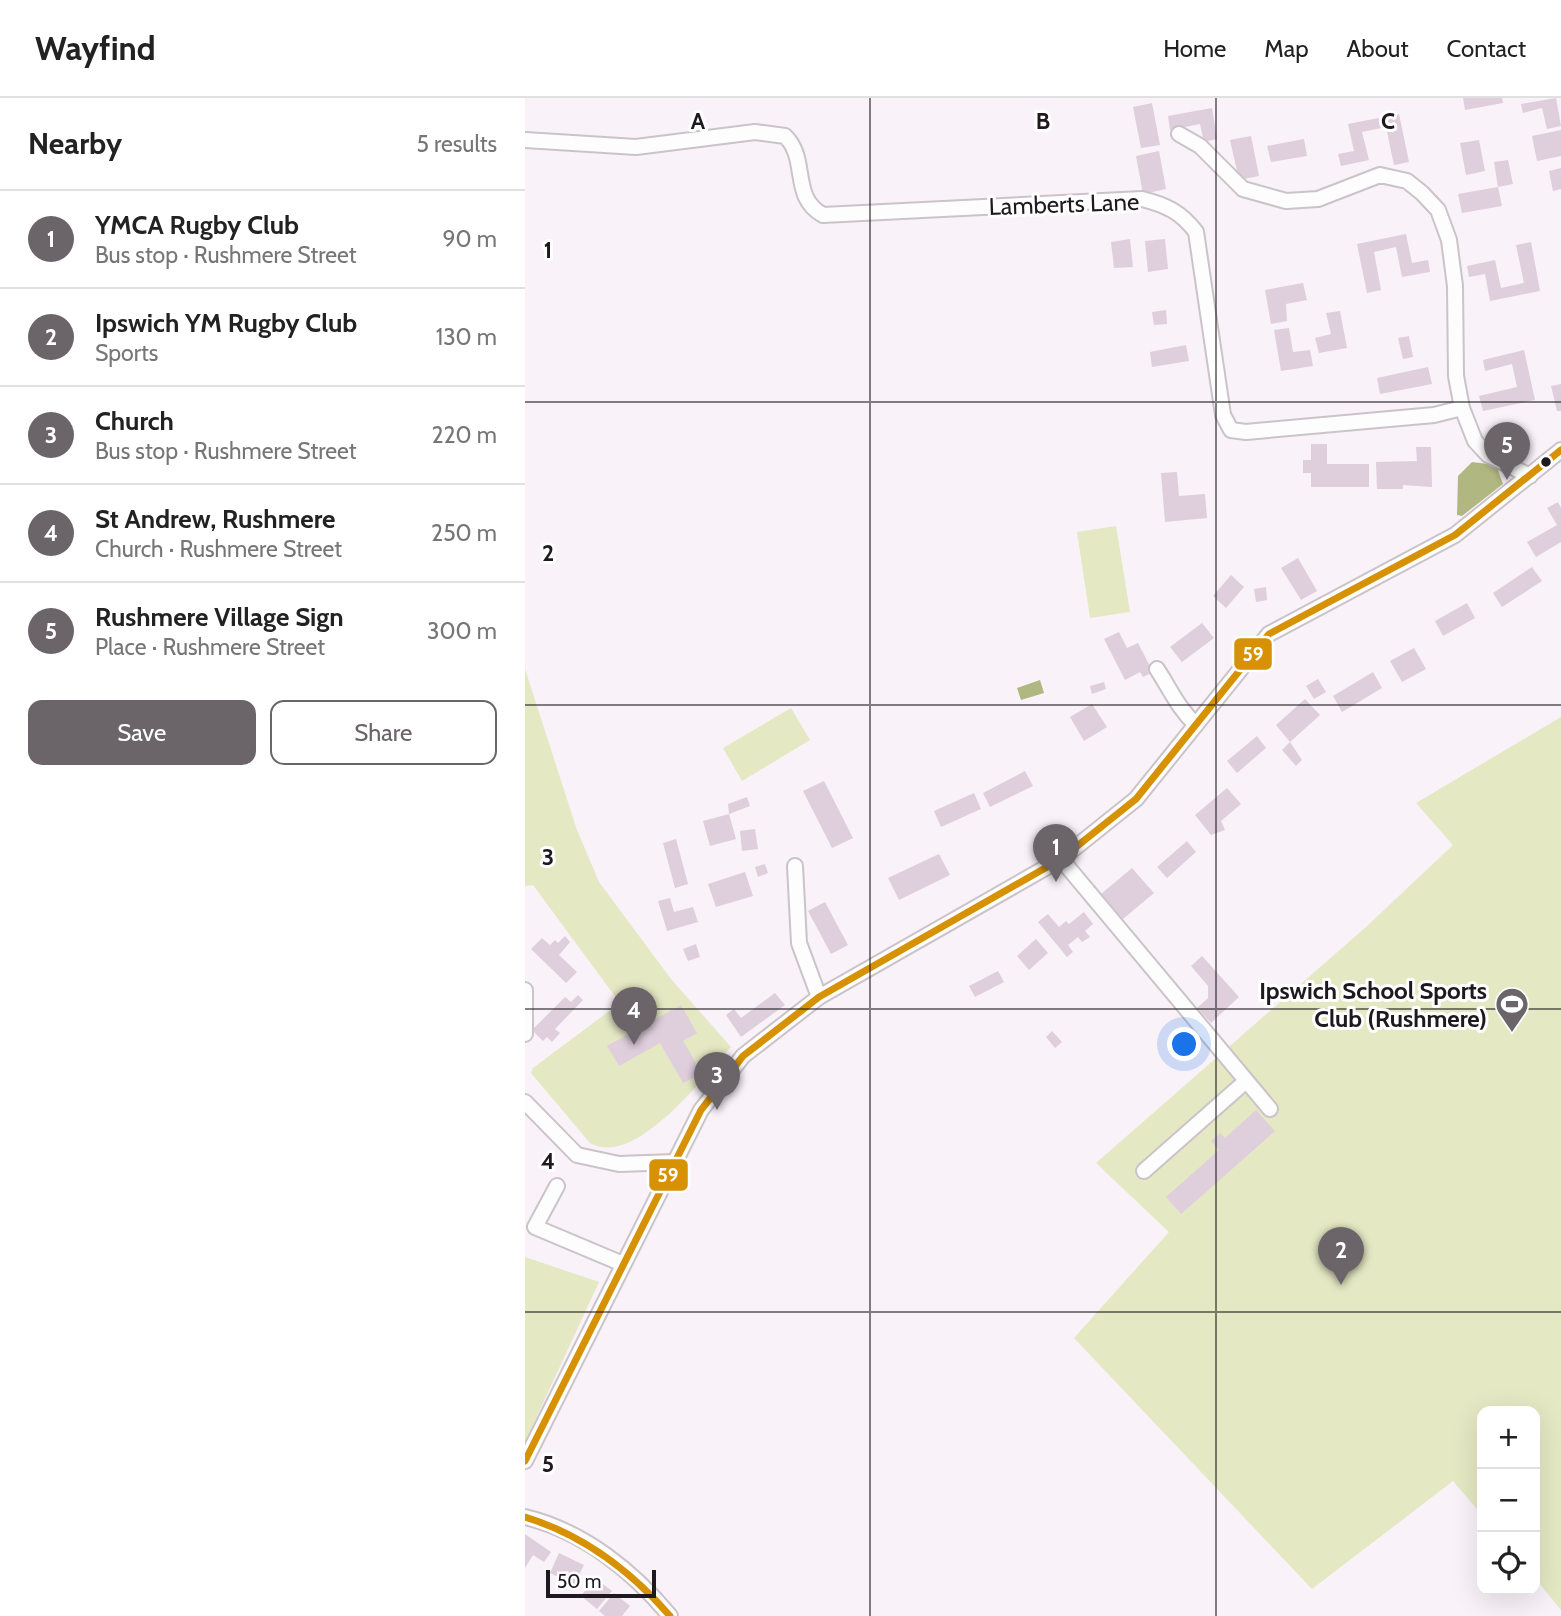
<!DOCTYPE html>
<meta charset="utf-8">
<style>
:root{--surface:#fff;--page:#f2f2f2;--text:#222;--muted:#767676;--line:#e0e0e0;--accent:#6b656a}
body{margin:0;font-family:Cabin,sans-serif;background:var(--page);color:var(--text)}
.controls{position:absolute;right:21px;bottom:21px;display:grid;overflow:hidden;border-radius:14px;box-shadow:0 7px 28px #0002}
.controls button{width:63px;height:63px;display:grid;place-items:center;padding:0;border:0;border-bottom:2px solid var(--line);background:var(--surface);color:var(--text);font:35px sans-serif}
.scale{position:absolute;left:21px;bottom:18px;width:110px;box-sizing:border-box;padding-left:7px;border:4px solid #1e191d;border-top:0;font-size:19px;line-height:24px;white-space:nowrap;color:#1e191d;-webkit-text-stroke:5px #fff;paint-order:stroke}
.you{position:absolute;left:660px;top:947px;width:24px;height:24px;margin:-18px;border:5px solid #fff;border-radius:50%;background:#1a73e8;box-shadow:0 0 0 10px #1a73e833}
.badge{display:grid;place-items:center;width:46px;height:46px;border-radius:50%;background:var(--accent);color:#fff;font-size:23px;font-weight:700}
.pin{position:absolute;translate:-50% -58px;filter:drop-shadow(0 2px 4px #0008)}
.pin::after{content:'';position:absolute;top:37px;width:24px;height:21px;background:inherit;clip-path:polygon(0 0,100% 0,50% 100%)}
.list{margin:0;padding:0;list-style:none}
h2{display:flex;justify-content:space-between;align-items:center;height:91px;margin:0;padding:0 28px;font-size:30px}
h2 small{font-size:23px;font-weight:400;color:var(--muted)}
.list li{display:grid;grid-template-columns:46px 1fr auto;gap:21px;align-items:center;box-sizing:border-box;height:98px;padding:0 28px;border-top:2px solid var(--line)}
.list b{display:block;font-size:26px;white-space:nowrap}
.list p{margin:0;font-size:23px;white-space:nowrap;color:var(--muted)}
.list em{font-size:23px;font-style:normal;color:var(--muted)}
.actions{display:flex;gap:14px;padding:21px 28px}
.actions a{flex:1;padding:16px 0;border:2px solid var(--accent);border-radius:14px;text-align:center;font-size:24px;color:var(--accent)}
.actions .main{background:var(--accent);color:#fff}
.icon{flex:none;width:38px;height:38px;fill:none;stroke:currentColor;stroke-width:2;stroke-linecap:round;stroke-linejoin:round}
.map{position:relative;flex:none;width:1036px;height:1518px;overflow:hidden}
header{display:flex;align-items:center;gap:42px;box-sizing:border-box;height:98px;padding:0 35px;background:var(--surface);border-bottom:2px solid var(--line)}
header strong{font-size:33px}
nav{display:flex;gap:38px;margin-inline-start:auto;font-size:24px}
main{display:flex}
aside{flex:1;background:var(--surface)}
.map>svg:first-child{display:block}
.green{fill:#e4e8c3}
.water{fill:#b0b780}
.building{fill:#dfcedc}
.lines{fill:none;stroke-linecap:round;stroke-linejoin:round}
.minor-casing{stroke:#cac4c9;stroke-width:18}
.minor{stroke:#fefdfe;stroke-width:14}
.bus-1-casing{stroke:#fff;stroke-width:12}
.bus-1{stroke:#d69104;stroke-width:7}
.grid{fill:none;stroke:#1e191d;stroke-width:2;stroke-opacity:0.55}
.bus-dot{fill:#1e191d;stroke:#fff;stroke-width:2.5}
.labels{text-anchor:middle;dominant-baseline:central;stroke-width:6;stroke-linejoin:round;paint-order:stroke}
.street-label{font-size:24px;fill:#1e191d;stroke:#fff}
.poi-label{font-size:24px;font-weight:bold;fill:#1e191d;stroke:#fff;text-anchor:end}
.grid-label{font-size:23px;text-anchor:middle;font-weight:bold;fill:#1e191d;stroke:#fff;stroke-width:6;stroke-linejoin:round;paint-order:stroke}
.line-badge{stroke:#fff;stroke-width:2.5}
.badge-label{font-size:19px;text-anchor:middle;font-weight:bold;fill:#fff}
</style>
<header>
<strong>Wayfind</strong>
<nav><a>Home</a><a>Map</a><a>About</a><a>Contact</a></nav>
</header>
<main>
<aside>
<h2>Nearby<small>5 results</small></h2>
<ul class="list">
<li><span class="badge">1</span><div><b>YMCA Rugby Club</b><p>Bus stop · Rushmere Street</p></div><em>90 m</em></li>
<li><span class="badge">2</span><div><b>Ipswich YM Rugby Club</b><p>Sports</p></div><em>130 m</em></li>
<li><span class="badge">3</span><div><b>Church</b><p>Bus stop · Rushmere Street</p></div><em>220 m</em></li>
<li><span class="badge">4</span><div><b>St Andrew, Rushmere</b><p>Church · Rushmere Street</p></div><em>250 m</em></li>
<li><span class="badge">5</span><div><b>Rushmere Village Sign</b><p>Place · Rushmere Street</p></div><em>300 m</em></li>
</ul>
<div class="actions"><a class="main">Save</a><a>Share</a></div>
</aside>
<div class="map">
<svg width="1036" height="1518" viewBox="0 0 1036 1518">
<rect width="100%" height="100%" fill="#f9f2f8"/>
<path class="green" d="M591 428 605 514 565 520 552 434Z
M0 571 52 732 74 784 146 881 206 949C179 978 110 1071 65 1045L6 975 8 970 95 905 8 787 0 788Z
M266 610 285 642 217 683 198 650Z
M1036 619V1512L1010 1480V1313H957V1417L928 1383 787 1491 549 1240 644 1134 571 1065 841 829 928 747 891 705Z
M0 1159 74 1184 0 1344Z"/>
<path class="water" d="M947 364 971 367 978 386 937 418 932 417 933 378Z
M515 582 519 595 496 602 492 590Z"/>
<path class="building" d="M938 0H977L978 5 940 12Z
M1031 0 1036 28 1022 31 1017 10 998 15 996 6Z
M627 5 635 47 616 50 608 9Z
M687 10 692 41 679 44 675 26 645 32 643 18Z
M874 16 884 64 869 67 861 29 837 34 844 62 816 68 813 56 829 53 823 26Z
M1036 32V58L1012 63 1007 38Z
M726 38 734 78 714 82 705 42Z
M779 41 782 58 746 64 742 48Z
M954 42 960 73 941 77 935 45Z
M634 53 641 91 618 96 611 58Z
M983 62 988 86 973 89 969 64Z
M1036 70V91L1028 93 1024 73Z
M973 89 977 108 937 115 933 96Z
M881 136 887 165 903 162 905 174 877 179 871 149 849 154 856 192 842 195 832 146Z
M605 141 608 169 589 170 586 144Z
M640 141 643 171 623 174 620 143Z
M1006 144 1015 193 965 203 960 176 944 179 942 168 970 162 976 190 999 185 991 147Z
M778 185 782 202 761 206 762 223 746 226 740 192Z
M641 212 642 226 629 227 627 214Z
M815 213 822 250 794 255 790 240 806 236 801 215Z
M764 230 768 254 785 252 788 268 756 273 749 232Z
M884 238 888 259 878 261 873 240Z
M661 247 664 263 627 269 625 254Z
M999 252 1010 302 958 313 954 298 992 289 987 266 960 273 958 262Z
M903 269 907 286 855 296 852 280Z
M1036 286V313H1032L1026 288Z
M786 346H802V366H844V389H786V375H778V362H786Z
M891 349H906L907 389 878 387V391H852L851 364 892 363Z
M652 374 654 398 680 396 682 420 640 424 636 375Z
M1033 404 1036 410V444L1011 459 1002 444 1032 427 1022 410Z
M773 460 792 493 776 502 756 470Z
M1007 469 1017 483 977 509 968 495Z
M706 477 719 489 701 510 688 498Z
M741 489 742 502 731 504 729 491Z
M942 505 950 520 918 538 910 523Z
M677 525 689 540 657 564 645 549Z
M594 534 602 550 613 545 628 574 618 579 615 574 600 582 579 541Z
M889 550 901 571 877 584 865 563Z
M848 574 857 590 817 614 808 598Z
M793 581 801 594 789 601 781 588Z
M579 584 581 591 567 596 565 588Z
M780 601 795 617 765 644 751 627Z
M567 606 582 629 559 643 545 619Z
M732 638 741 650 712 675 702 663Z
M765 644 777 662 771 668 757 652Z
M500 673 508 688 465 709 458 695Z
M299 683 328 740 307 750 278 693Z
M702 690 716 706 696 723 700 732 686 737 670 717Z
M449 695 456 711 416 729 409 713Z
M222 699 225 708 204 716 203 706Z
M204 716 211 741 185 748 178 723Z
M230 731 233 751 217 753 215 733Z
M151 741 163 786 150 790 138 745Z
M662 743 671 754 642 780 632 769Z
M414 756 425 777 374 802 363 780Z
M240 766 243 775 233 779 230 769Z
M607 770 629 795 598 821 576 796Z
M220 774 228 798 191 809 183 786Z
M145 800 149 814 168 809 173 824 142 833 133 803Z
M300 804 323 847 306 856 283 813Z
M559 814 568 826 560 833 565 839 557 844 553 839 543 847 548 854 542 859 513 824 523 816 534 829 541 823 544 826Z
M40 838 45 844 34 857 52 874 41 885 6 851 17 840 25 847 30 842 33 845Z
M511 841 523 855 504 872 492 858Z
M171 846 175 859 163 863 158 851Z
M677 858 714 899 686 925 672 910 683 900V888L666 868Z
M473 873 479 884 450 899 444 888Z
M250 895 260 907 216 939 201 917 209 911 216 920Z
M53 897 58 902 30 931 35 935 27 944 22 939 18 943 7 932 40 899 46 904Z
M156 907 172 935 158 943 177 975 158 985 135 945 94 968 82 948Z
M527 933 537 944 530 950 521 939Z
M731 1012 750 1033 656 1116 641 1099 694 1052 686 1043 695 1035 700 1040Z
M0 1436 26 1454 19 1464 8 1457 0 1470Z
M34 1455 59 1467 49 1487 25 1475Z
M70 1480 87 1493 72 1511 56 1498Z
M89 1495 105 1508 97 1518H80L74 1513Z"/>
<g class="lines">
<defs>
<path id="minor" d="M654 36 675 48 718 91 761 103 793 101 855 77 882 83 897 95 913 112 924 142 930 188 931 278 937 310 950 343 963 357 1005 378
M0 42 111 49 230 34 260 38C284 61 265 99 298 117L617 101C641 107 656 114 671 134L698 317 706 332 721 334 909 317 937 310
M632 571C645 591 653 610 671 627
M536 761 745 1011
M270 768 274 845 294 899
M0 936V892
M0 1004 52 1057 94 1066 150 1064
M619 1073 721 983
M32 1088 10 1129 98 1166
M0 1363 176 1012 218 958 294 899 536 761 611 701 744 536 930 437 1036 352
M0 1419C58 1433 108 1473 145 1518"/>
</defs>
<use href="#minor" class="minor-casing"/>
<use href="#minor" class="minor"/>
<defs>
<path id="bus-1" d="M0 1363 176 1012 218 958 294 899 536 761 611 701 744 536 930 437 1036 352
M0 1419C59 1437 105 1472 145 1518"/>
</defs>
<use href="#bus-1" class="bus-1-casing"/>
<use href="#bus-1" class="bus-1"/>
</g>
<path class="grid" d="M345 0V1518M691 0V1518M0 304H1036M0 607H1036M0 911H1036M0 1214H1036"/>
<defs>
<symbol id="stadium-pin" viewBox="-11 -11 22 30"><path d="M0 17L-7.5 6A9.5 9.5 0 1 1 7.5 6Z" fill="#6b656a" stroke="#fff"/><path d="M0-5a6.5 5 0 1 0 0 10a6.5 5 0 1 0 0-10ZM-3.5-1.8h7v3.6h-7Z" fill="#fff"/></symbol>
</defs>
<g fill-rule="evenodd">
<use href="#stadium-pin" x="968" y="887" width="38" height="52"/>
</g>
<circle class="bus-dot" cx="1021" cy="364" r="6"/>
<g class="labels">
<g class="street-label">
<text transform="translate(539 106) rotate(-2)">Lamberts Lane</text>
</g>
<g class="poi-label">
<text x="962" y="892">Ipswich School Sports<tspan x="962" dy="28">Club (Rushmere)</tspan></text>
</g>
</g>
<g class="grid-label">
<text x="173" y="31">A</text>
<text x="518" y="31">B</text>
<text x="863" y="31">C</text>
<text x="23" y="160">1</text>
<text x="23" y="463">2</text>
<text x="23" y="767">3</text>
<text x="23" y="1071">4</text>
<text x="23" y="1374">5</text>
</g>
<g class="line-badge">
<rect x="708" y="539" width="40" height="34" rx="7" fill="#d69104"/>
<rect x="123" y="1060" width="41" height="34" rx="7" fill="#d69104"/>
</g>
<g class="badge-label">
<text x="728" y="563">59</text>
<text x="143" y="1084">59</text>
</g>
</svg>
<div class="controls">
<button>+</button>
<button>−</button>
<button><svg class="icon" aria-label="locate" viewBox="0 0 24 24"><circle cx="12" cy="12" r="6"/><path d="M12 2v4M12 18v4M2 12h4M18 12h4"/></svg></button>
</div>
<div class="scale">50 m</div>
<div class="you"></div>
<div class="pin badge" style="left:531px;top:784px">1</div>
<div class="pin badge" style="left:816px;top:1187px">2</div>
<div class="pin badge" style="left:192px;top:1012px">3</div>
<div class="pin badge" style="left:109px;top:947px">4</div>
<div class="pin badge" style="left:982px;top:382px">5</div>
</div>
</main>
